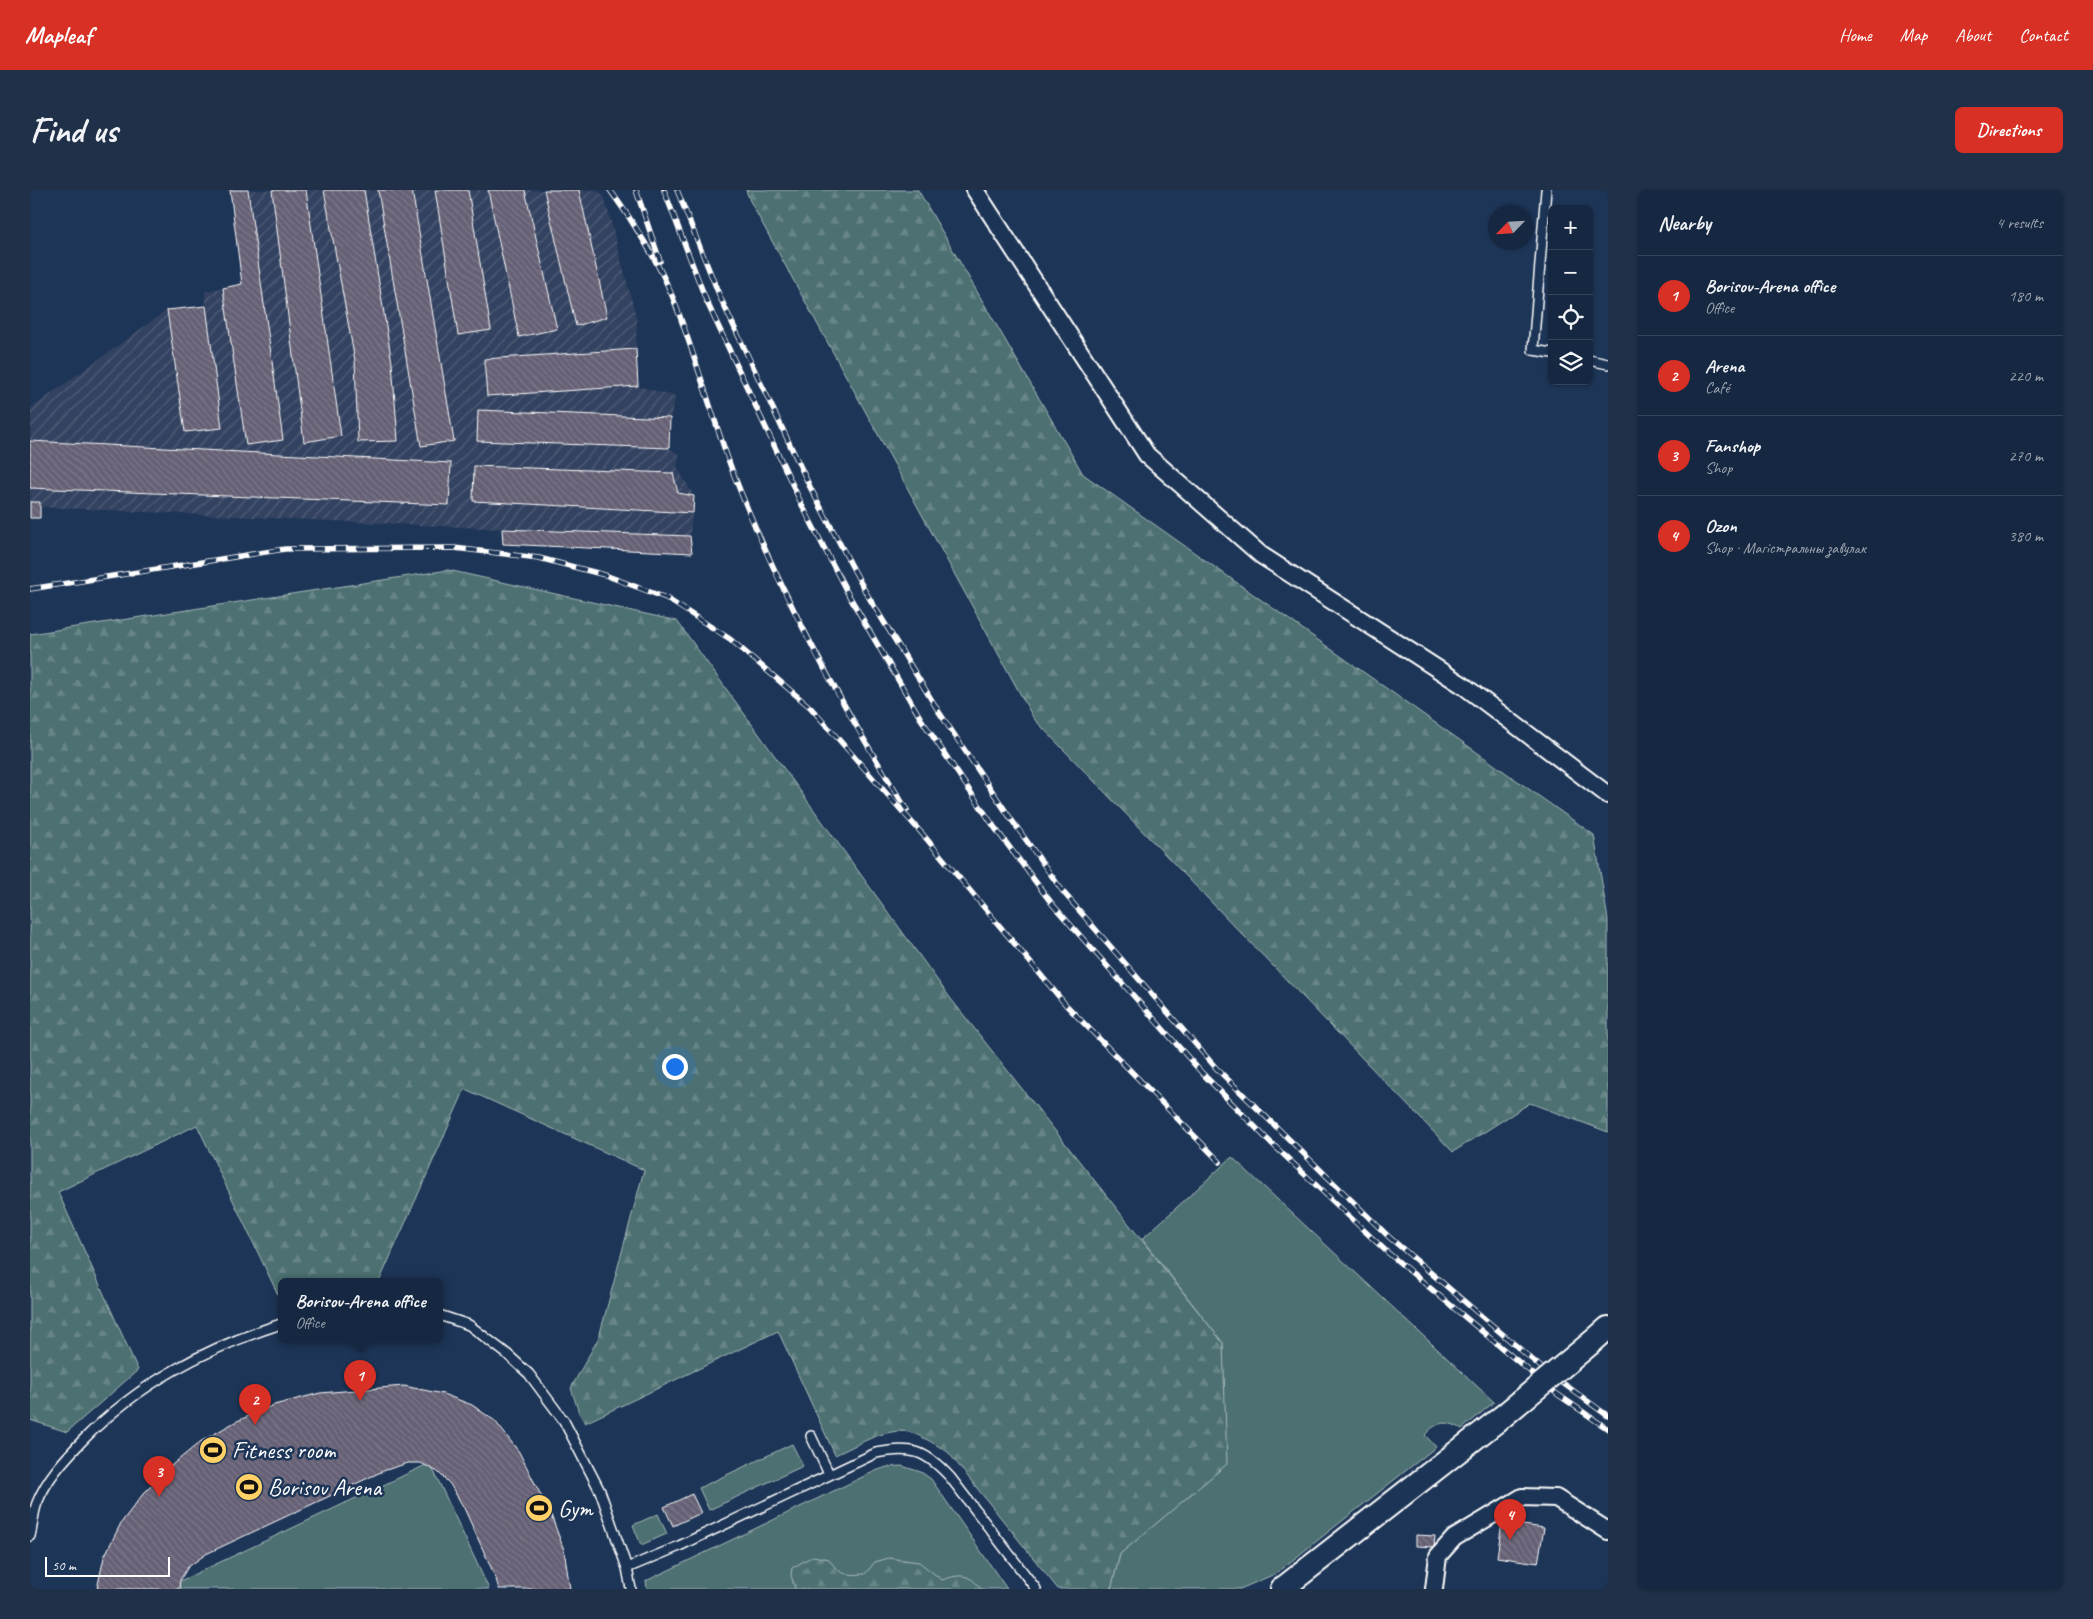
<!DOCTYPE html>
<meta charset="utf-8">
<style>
:root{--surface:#162841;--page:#1f3048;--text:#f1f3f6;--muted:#9ea6b1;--line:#35445a;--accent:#d93025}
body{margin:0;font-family:Caveat,sans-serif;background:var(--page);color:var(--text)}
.controls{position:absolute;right:15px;top:15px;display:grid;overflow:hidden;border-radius:8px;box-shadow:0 1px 4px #0004}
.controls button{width:45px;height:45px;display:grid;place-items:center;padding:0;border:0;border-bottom:1px solid var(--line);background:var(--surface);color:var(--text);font:25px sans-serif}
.compass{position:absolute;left:1458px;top:15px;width:45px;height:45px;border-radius:50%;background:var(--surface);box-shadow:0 1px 4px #0004;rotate:245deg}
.scale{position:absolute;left:15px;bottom:12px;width:125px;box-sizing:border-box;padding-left:5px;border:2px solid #fff;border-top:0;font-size:14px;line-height:18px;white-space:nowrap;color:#fff;-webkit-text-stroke:4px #1d3557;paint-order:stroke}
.you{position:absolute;left:644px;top:876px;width:18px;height:18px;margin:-12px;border:4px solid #fff;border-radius:50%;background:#1a73e8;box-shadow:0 0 0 8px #1a73e833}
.badge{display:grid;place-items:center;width:32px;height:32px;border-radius:50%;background:var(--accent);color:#fff;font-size:16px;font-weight:700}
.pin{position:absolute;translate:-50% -41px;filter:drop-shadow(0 1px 2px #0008)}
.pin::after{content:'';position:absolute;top:26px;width:18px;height:15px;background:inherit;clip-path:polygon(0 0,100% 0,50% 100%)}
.popup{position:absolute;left:248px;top:1088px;width:165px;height:65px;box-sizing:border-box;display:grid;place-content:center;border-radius:8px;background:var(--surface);filter:drop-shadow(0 1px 4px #0005);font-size:16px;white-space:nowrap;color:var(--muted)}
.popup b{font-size:19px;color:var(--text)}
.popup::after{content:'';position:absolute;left:50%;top:100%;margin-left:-10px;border:10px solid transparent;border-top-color:var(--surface)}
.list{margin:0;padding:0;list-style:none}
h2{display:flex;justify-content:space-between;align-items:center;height:65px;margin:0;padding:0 20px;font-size:21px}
h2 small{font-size:16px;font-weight:400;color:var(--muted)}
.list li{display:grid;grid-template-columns:32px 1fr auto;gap:15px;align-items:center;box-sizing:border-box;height:80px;padding:0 20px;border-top:1px solid var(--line)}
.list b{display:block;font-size:19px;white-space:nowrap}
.list p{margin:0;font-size:16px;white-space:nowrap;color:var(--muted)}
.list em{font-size:16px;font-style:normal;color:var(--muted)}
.icon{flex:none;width:28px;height:28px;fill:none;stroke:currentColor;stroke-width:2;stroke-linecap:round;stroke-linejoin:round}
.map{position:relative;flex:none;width:1578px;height:1399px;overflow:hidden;border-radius:8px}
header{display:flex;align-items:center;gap:30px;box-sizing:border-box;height:70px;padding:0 25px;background:var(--accent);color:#fff}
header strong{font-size:24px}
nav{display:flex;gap:28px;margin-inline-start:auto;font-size:18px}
.intro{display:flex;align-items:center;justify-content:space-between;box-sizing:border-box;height:120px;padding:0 30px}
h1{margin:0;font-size:35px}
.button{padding:12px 22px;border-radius:8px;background:var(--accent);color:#fff;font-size:18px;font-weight:700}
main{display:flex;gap:30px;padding:0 30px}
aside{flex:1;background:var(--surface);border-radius:8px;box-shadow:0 1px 4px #0004}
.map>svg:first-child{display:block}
.industrial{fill:url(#industrial-furrows)}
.grass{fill:#4d7172;stroke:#a6b8b8}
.forest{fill:url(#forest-firs);stroke:#a6b8b8}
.building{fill:url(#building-back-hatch);stroke:#fff}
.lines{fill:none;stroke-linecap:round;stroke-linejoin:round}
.lane-casing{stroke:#fff;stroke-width:12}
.street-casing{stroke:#fff;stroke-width:20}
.secondary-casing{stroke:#fff;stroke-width:26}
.lane{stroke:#1d3557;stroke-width:9}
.street{stroke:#1d3557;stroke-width:16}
.secondary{stroke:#1d3557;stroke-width:22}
.rail-casing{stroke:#fff;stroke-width:5.5}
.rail{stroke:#1d3557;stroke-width:4;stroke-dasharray:11;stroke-linecap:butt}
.secondary-bridge-casing{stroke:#fff;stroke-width:26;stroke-linecap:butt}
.secondary-bridge{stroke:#1d3557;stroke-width:22}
.labels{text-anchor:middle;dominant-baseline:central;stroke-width:5;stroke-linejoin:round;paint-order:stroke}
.poi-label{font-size:24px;fill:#fff;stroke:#1d3557;text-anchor:start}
</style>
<header>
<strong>Mapleaf</strong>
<nav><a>Home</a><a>Map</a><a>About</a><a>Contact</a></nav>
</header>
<div class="intro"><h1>Find us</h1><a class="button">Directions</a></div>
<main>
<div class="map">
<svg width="1578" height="1399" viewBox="0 0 1578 1399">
<defs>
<pattern id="industrial-furrows" width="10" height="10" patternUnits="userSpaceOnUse" patternTransform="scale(1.25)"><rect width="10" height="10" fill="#334260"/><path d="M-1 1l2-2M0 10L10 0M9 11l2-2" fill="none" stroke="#525e78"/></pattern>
<pattern id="forest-firs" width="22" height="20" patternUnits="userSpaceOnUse" patternTransform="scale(1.25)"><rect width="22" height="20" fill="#4d7172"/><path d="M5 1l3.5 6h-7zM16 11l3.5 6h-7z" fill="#688687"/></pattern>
<pattern id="building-back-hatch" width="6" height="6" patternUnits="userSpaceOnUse" patternTransform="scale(1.25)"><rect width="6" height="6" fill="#656074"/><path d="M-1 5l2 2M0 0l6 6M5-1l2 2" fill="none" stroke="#7c7889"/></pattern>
</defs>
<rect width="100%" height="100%" fill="#1d3557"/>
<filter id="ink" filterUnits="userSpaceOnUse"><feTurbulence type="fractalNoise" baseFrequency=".02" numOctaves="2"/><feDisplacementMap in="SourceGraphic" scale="10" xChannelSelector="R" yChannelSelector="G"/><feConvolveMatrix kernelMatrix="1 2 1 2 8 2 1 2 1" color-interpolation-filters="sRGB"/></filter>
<g filter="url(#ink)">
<path class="industrial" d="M200 0H567L574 6 607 130 606 159 608 196 646 207 640 228 639 258 650 265 647 277 664 306 660 346 662 363 473 354 472 339 10 317V328H0V219L137 120 176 116 175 101 212 94Z"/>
<path class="grass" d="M1202 967 1464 1212 1432 1239C1417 1230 1407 1231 1395 1245L1406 1257 1245 1384 1210 1399H1081L1090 1364 1196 1274 1193 1153 1112 1049Z
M762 1254 773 1276 679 1320 669 1298Z
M400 1273 459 1399H151L148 1392Z
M872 1276 891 1282 901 1289 977 1399H617L616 1391 845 1281 857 1277Z
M628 1324 637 1344 611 1355 603 1335Z"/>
<path class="forest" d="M716 0H888L1053 284 1564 645 1578 730V942L1500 913 1423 962 1004 529 720 11Z
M418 380 647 431 921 809 1193 1153 1197 1274 1090 1364 1081 1399H1028L918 1262C906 1255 893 1246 879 1242 855 1237 826 1256 805 1265L748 1141 555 1233 549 1223 541 1198 569 1147 614 980 435 899 349 1092H251V1111L167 935 28 1002 108 1180 37 1242 0 1230V444Z
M783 1366 799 1369C810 1386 815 1385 835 1384L845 1372 859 1368 889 1372 912 1390C930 1384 939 1383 951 1399H765L761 1385 762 1378Z"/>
<path class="building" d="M200 0H218L253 250 216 255 193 98 212 94Z
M242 0H276L311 246 274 252Z
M294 0H334L362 173 368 251 328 252 325 171Z
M348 0H382L424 251 391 256Z
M405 0H438L461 140 428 145Z
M458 0H495L527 139 489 147Z
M514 0H549L577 127 546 136Z
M176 116 192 238 155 242 137 120Z
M606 159 608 196 457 206 454 169Z
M448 220 640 228 639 258 447 251Z
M0 251 421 273 419 315 0 298Z
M444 276 643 283 648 303 664 306 663 323 443 311Z
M0 312H10V328H0Z
M472 339 660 346 662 363 473 354Z
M374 1196 413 1204 442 1215 465 1231 489 1262 521 1325 534 1360 540 1399H469L465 1386 434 1318 420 1294 408 1282 391 1273H378L353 1281 176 1364 158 1377 150 1390 149 1399H67L74 1367 91 1333 113 1304 142 1275 170 1252 205 1232 244 1215 290 1203Z
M662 1304 671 1323 643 1336 634 1317Z
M1472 1332 1514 1338 1508 1373 1467 1367Z
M1386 1345 1405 1346 1404 1357 1386 1356Z"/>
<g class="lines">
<defs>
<path id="lane" d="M1516 0 1503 160 1522 163
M1559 170 1578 174
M409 1125 439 1135 477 1164 499 1184 534 1231 570 1301 597 1378 601 1399
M781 1246 799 1284
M0 1346C3 1335 3 1323 7 1313 17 1288 34 1270 52 1251 109 1193 174 1159 251 1134
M597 1378 647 1357 846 1263C881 1256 895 1260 920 1287L1006 1399"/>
<path id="street" d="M945 0 1117 265 1231 365 1434 496 1578 605
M1404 1399 1408 1366 1424 1348 1492 1307 1526 1308 1578 1341"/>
<path id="secondary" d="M1562 1152 1578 1138
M1252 1399 1472 1227"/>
</defs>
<use href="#lane" class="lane-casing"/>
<use href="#street" class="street-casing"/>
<use href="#secondary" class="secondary-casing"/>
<use href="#lane" class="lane"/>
<use href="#street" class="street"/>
<use href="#secondary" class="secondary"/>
<defs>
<path id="rail" d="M580 0C603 31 629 73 643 108 665 164 681 223 702 280 748 400 809 512 877 620
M606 0 630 71
M634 0 676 110 772 315 818 404 891 529 965 638 1023 715 1172 883 1236 948 1357 1062 1527 1204 1578 1239
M647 0 690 107 780 297 835 401 909 522 981 629 1034 703 1187 879 1359 1047 1512 1178 1578 1226
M0 399 255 359 424 358 509 368 575 385 636 408 700 449 780 517 895 647 1036 815 1190 972"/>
</defs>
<use href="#rail" class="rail-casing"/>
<use href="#rail" class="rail"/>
<defs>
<path id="secondary-bridge" d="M1472 1227 1562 1152"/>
</defs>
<use href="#secondary-bridge" class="secondary-bridge-casing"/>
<use href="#secondary-bridge" class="secondary-bridge"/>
</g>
</g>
<defs>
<symbol id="stadium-disc" viewBox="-11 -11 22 22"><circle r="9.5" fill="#ffd166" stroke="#1d3557"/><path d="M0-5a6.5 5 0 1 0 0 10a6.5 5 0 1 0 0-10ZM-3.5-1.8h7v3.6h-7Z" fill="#111"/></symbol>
</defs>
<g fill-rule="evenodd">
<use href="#stadium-disc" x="167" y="1244" width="32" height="32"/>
<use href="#stadium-disc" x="203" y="1281" width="32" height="32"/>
<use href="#stadium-disc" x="493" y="1302" width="32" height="32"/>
</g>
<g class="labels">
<g class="poi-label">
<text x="202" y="1260">Fitness room</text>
<text x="238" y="1297">Borisov Arena</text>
<text x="528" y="1318">Gym</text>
</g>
</g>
</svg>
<div class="controls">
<button>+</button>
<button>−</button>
<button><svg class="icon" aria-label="locate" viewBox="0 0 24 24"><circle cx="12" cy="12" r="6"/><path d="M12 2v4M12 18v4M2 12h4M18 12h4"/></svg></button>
<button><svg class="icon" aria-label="layers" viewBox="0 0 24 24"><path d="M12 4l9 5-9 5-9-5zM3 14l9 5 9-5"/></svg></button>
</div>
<svg class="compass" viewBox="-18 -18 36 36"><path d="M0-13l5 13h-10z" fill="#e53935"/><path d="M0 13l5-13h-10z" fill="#9ea6b1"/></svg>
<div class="scale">50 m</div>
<div class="you"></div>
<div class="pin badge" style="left:330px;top:1211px">1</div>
<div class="popup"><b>Borisov-Arena office</b>Office</div>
<div class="pin badge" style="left:225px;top:1235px">2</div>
<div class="pin badge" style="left:129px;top:1307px">3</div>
<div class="pin badge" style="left:1480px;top:1350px">4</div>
</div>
<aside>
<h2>Nearby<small>4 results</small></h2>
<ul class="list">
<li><span class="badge">1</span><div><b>Borisov-Arena office</b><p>Office</p></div><em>180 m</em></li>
<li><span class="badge">2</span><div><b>Arena</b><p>Café</p></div><em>220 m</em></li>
<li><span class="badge">3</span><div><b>Fanshop</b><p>Shop</p></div><em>270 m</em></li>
<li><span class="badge">4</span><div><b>Ozon</b><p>Shop · Магістральны завулак</p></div><em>380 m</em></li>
</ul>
</aside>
</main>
